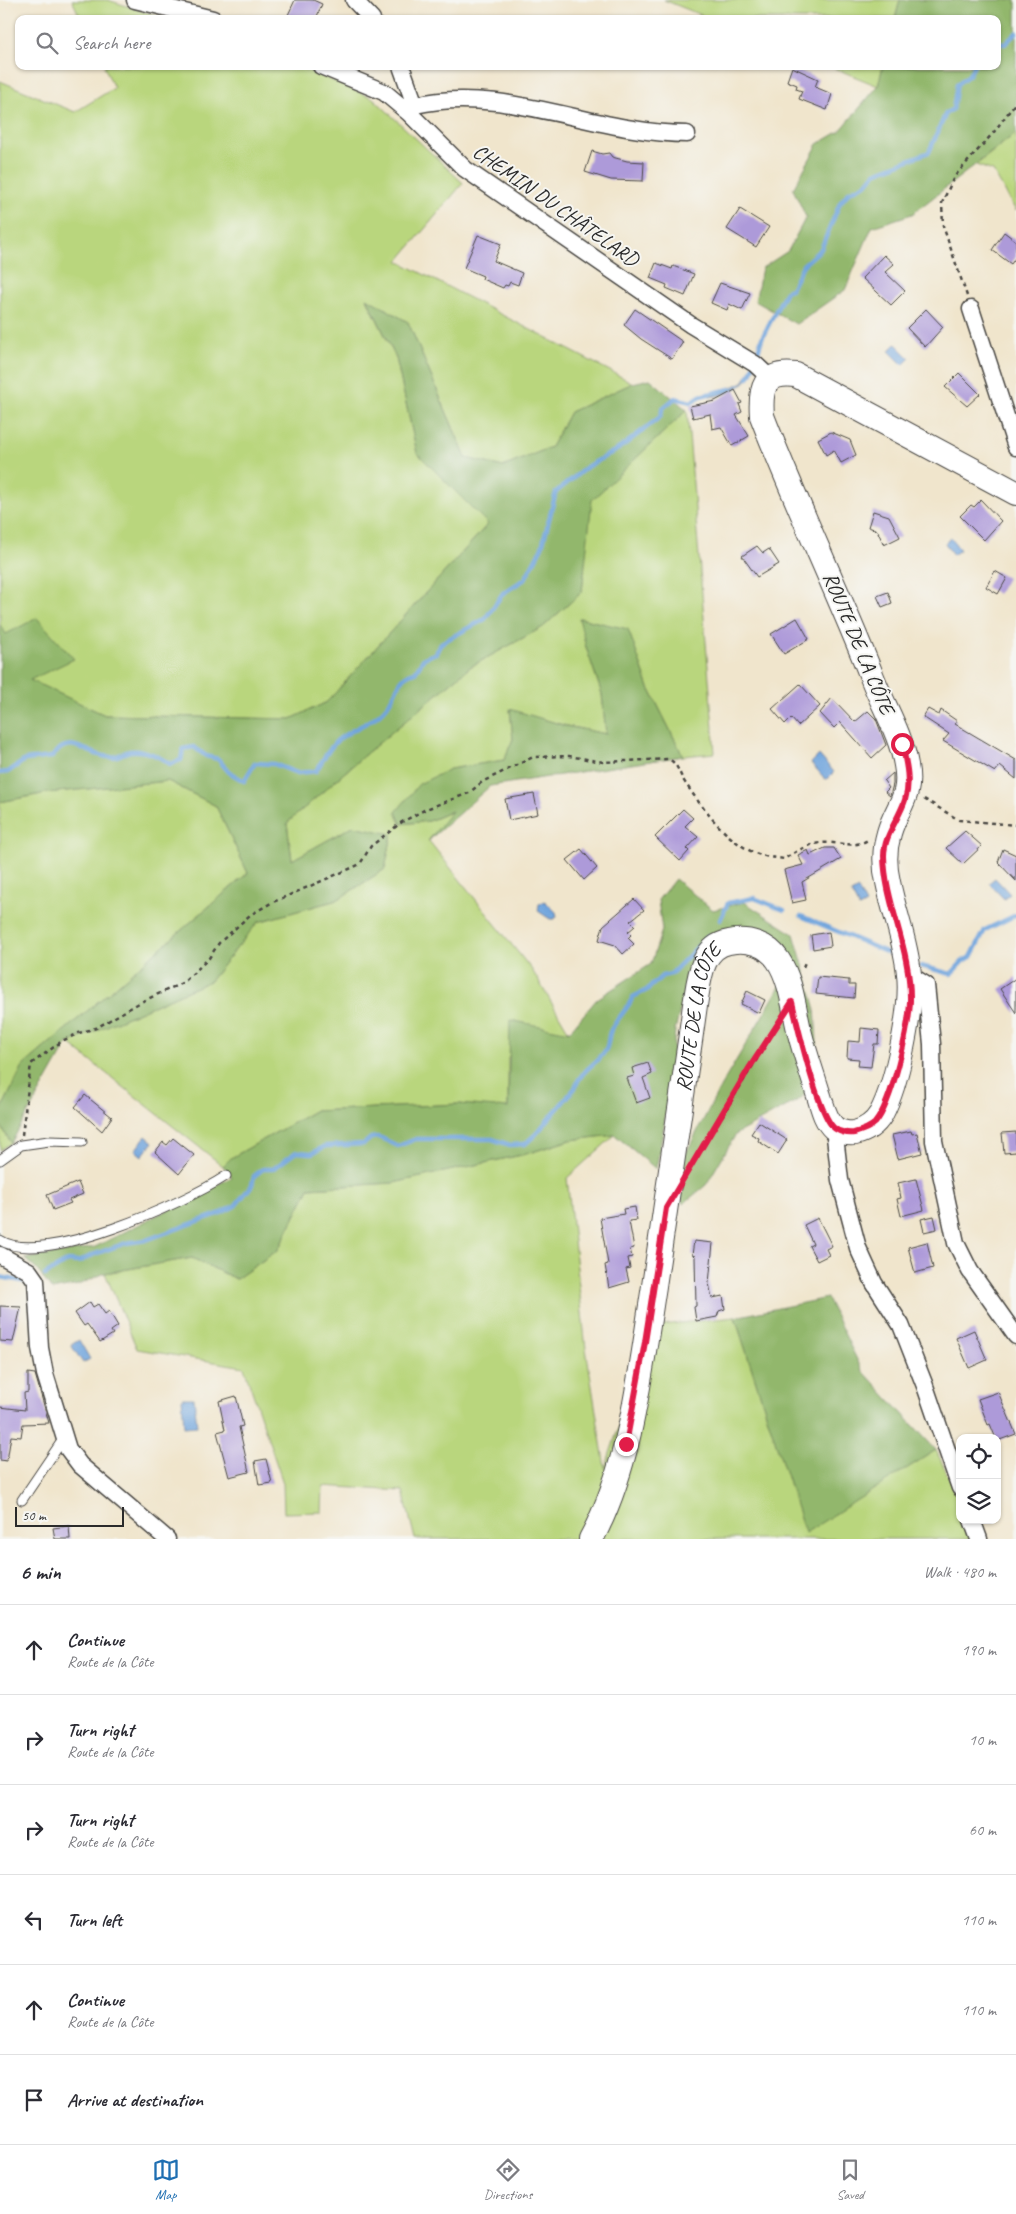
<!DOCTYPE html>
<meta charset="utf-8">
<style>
:root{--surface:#fff;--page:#f2f2f3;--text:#2b2b33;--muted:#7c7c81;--line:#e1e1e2;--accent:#1f6fb2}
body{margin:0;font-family:Caveat,sans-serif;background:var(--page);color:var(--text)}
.controls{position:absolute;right:15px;bottom:15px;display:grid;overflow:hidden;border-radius:10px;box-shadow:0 1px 4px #0004}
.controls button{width:45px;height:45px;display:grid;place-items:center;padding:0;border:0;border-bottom:1px solid var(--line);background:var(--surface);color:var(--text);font:25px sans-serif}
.scale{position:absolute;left:15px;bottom:12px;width:109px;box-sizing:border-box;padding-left:5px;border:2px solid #2b2b2b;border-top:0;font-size:14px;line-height:18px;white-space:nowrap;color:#2b2b2b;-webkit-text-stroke:4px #f6f6f2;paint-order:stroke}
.stop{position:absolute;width:15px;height:15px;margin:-11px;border:4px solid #e11d48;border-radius:50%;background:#fff}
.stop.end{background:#e11d48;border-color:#fff;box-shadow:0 1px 5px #0008}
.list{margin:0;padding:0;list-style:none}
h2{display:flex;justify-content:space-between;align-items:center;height:65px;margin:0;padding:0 20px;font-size:21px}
h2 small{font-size:16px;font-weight:400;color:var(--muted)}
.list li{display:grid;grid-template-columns:32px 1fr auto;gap:15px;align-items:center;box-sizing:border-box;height:90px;padding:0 20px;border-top:1px solid var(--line)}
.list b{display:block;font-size:19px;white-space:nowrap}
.list p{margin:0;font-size:16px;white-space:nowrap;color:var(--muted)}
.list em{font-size:16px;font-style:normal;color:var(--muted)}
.icon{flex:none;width:28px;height:28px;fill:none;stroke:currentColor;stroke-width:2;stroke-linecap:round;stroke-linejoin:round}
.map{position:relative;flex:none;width:1016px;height:1539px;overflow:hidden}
.search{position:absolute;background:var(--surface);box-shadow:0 1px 4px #0004;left:15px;right:15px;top:15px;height:55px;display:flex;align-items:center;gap:12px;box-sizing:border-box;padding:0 18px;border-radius:10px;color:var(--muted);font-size:19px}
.sheet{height:605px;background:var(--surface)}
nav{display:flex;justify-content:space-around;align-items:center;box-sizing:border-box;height:70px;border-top:1px solid var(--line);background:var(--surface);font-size:14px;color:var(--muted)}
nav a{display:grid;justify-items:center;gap:2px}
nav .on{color:var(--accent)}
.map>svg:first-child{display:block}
.green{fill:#b9d67d;stroke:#728054}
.forest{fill:#92b76c;stroke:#5e714c}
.water{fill:#71a5dd;stroke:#4e6884}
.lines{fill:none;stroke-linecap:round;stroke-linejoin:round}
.stream{stroke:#71a5dd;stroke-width:4.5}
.building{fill:#ad9ad9}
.lane-casing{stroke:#494743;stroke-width:11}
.street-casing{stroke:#494743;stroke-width:19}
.secondary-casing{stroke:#494743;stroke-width:26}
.path{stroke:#494743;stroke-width:2.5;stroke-dasharray:4 4;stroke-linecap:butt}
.lane{stroke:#fff;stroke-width:9}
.street{stroke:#fff;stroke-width:16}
.secondary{stroke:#fff;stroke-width:24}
.route{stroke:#e11d48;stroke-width:6}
.labels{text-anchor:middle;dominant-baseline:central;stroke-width:4;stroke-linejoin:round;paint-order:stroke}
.street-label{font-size:21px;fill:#2b2b2b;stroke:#f6f6f2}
</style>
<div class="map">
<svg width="1016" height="1539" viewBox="0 0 1016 1539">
<rect width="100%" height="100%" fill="#f6f6f2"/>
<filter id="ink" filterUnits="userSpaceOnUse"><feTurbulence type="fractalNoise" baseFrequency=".02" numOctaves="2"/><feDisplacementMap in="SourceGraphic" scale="10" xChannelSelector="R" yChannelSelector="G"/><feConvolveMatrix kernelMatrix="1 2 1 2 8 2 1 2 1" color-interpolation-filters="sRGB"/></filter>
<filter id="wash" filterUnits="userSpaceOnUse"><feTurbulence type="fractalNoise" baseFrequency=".0096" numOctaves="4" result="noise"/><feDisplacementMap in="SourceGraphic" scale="20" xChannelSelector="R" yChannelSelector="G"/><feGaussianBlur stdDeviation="1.12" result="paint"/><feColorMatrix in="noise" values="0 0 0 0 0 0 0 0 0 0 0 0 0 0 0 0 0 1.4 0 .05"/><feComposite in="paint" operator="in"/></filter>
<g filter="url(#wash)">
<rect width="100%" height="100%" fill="#f0e5cc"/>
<path class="green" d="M72 0H108L168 19H81Z
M664 0H900L895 19H711Z
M104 66H298L373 98 463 183 398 261 633 383 570 412 551 447 503 467 466 458 408 322 367 299 396 358 417 453 488 524 327 702 291 719 105 715 29 680 0 625V81L75 112 114 88Z
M829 66H883L878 86Z
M1016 133V211L993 171 976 165Z
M687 410 715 753 683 756 649 688 628 630 580 618 586 647 602 694 606 734 567 726 510 710 513 739 504 760 450 769 396 812 401 824 429 821 453 811 429 841 532 970 569 1032 508 1058V1109L459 1104 314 1111 231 1158 223 1166 68 1043 210 981 258 922 337 900 385 869 392 834 353 826 292 860 287 823 368 752 470 667 543 627 582 592 591 500Z
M168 781 216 806 248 873 23 1066 0 1112V802L47 793Z
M0 1124 11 1143 0 1150Z
M615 1135 567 1178 586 1349 605 1468 653 1326 735 1317 805 1532 936 1450 960 1501V1520H969L977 1539H415L403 1491 323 1486 322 1512 284 1513 283 1483 244 1367 137 1349 105 1273 192 1258 236 1279 278 1250 309 1188 393 1183 526 1154 570 1140Z"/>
<path class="forest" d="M900 0H1016V133L912 214 872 227 845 290 796 324 755 301 762 268 788 251 806 217 793 189 818 144 840 131 878 86 883 66H997V19H895Z
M367 298 408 322 466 458 503 467 551 447 570 412 633 383 650 379 687 410 592 500 582 592 543 627 470 667 368 752 287 823 292 860 353 826 392 834 385 869 337 900 258 922 210 981 68 1043 11 1143 0 1124V1112L23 1066 248 873 216 806 168 781 47 793 0 802V625L6 634 37 618 74 659 30 680 105 715 291 719 327 702 488 524 417 453 396 358Z
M579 618 628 629 649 688 683 756 490 786 428 841 452 811 429 821 401 824 396 812 419 784 450 769 504 760 513 739 510 709 566 726 606 734 602 694 586 647Z
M675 879 713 910 744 902 794 934 815 1006 819 1081 800 1099 736 1134 706 1185 683 1204 673 1178 721 1086 788 973 733 932 689 975 675 1030 669 1098 656 1169 615 1135 570 1140 526 1154 393 1183 309 1188 278 1250 236 1279 192 1258 105 1273 78 1285 52 1290 37 1270 25 1259 95 1247 232 1177 223 1166 231 1158 314 1111 459 1104 508 1108 510 1020 569 1032 597 999 651 964 662 930 658 900Z
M827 1298 862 1370 936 1450 805 1533 735 1317Z"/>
<path class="water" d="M896 344 910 358 903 365 889 351Z
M750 371 752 373C744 387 726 395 710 397L743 382Z
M951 538 960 550 953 555 945 543Z
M819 755 834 772 826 780 811 763Z
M995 878 1010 894 1004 899 989 883Z
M858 889 866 904 859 908 851 893Z
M545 901 556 912 557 917 554 919H550L538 911 539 904Z
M146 1136 153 1142 142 1156 135 1150Z
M79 1340 90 1359 83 1363 71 1345Z
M182 1398H194L197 1426 184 1427Z"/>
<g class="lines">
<path class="stream" d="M997 43 1005 44 1016 33
M748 377 752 372 762 338 786 291 791 289 803 265 821 249 840 203 849 192 866 184 875 173 929 152 946 113 953 109 957 84 969 75 974 66
M0 773 8 772 25 760 52 757C71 730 88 758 112 757 118 757 124 752 130 751 146 749 158 756 170 764L181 760 183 749 194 747 206 756 218 759 229 772 244 781 255 763 274 764 297 773 316 771C322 761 330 746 339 739 354 727 378 721 389 703 398 690 398 676 415 672L424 658 436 653 441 643 485 619 503 593 525 579 542 547 556 492 588 466 620 448 660 417 663 408 675 398 691 402 700 396 730 389
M801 916 893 955
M720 920 728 903 754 898 784 910
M921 966 951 974 963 961 971 957 985 930 1016 915
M45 1275 68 1261 78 1262 95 1254 126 1243 146 1240 221 1213 235 1206 252 1185 254 1176 263 1169H273L296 1152 312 1153 326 1146 364 1144 371 1138 379 1137 398 1146 416 1139H492L510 1145 525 1144 536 1134 575 1088C581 1068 600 1063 606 1049 609 1043 608 1035 611 1030 618 1017 627 1010 633 997L647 990 662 976 671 974 708 936
M0 1277 27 1282"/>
</g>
<g id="blocks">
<path class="building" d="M295 0H313L322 4 316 19H297L288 15Z
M792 67 818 79 815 87 832 94 827 110 799 99 802 91 796 89 797 85 787 81Z
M592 151 602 154 609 153 612 157 627 161 644 162 643 181 611 180 585 172Z
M740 209 769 227 756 247 727 229Z
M1004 232 1016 241V257L1011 264 992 250Z
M478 235 501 244 494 261 522 273 518 285 510 282 508 286 505 285 503 288 482 279 483 276 464 268Z
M884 255 894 264 885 272 905 291 891 305 862 278Z
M656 263 672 269 673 266 694 274 685 296 666 288 667 285 650 278Z
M720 283 750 293 742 310 729 304 727 310 711 303Z
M635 309 683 342 672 359 641 339 624 325Z
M926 309 943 327 925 347 907 328Z
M959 373 980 394 967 406 945 387Z
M735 390 742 403 739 404 742 412 736 415 749 436 732 446 721 427 712 429 710 414 693 418 690 406 715 401Z
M831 432 850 440 856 455 841 463 834 450 826 455 818 439Z
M981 500 1001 521 984 540 960 516 971 505 974 507Z
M873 511 889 516 900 537 884 545 877 530 868 527Z
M757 546 763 553 769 549 779 564 757 577 742 556Z
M995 571 1007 578 998 594 986 587Z
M888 592 892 603 882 607 877 596Z
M797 618 809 639 784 654 771 634Z
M800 684 820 706 798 726 791 718 785 724 772 709Z
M832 698 855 722 868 711 876 719 886 745 872 758 840 722 834 728 820 713Z
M928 709 939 715 941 710 957 721 955 724 1016 760V779L1000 766 995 772 943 741 949 734 923 717Z
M893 773V784L890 796 885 792 889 788 884 781Z
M534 794 538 814 509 820 505 799Z
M683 809 693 818 685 826 698 837 687 849 689 851 680 861 655 837Z
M965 831 982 846 963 864 946 848Z
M825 848H834L841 859 802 882 806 900 792 903 784 870 803 865 798 855 808 850 810 855Z
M581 849 597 868 584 880 567 860Z
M1003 849 1016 855V881L998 862Z
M634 899 644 910 630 921 635 926 628 932 631 935 628 938 634 944 623 954 615 945 599 940 603 926Z
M829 932 831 946 813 949 811 935Z
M818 977 849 980V985H855L854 998 816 994Z
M1016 978V1013L1000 989Z
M747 991 765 1000 759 1013 741 1004Z
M861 1028 879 1030 878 1044H874L871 1067 858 1066 859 1059 847 1058 848 1041 860 1042Z
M648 1063 652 1074 643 1078 650 1098 636 1103 627 1078 634 1076 632 1068Z
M85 1095 112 1117 102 1131 75 1107Z
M759 1122 787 1140 778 1154 758 1141 759 1138 751 1134Z
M911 1131 912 1134 917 1133 922 1153 898 1159 892 1135Z
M1016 1132V1152L1004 1153 1002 1133Z
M173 1138 194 1155 179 1174 155 1152 163 1142 167 1145Z
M916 1179 924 1210 901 1216 897 1199 901 1198 898 1183Z
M78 1182 83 1194 69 1200 71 1203 53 1210 47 1195Z
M635 1207 637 1220 629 1221 634 1248 630 1249 632 1257 628 1258 630 1268 626 1269 629 1282 609 1288 605 1265 608 1264 600 1218 624 1214 623 1209Z
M934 1216 937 1229 924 1232 921 1219Z
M818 1218 832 1246 826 1249 829 1255 817 1261 809 1246 813 1244 804 1225Z
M694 1241 713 1243 709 1283 712 1298 723 1296 725 1309 719 1311 717 1317 696 1321 694 1307 696 1306 695 1256 692 1255Z
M927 1242 933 1268 915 1273 908 1247Z
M90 1302 93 1307 98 1304 105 1314 109 1311 118 1326 111 1331 113 1334 100 1342 87 1324 84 1326 75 1313Z
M0 1306 21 1307 13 1342 0 1341Z
M974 1330 987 1360 969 1368 956 1338Z
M28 1373 35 1374 49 1423 23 1424 21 1437 11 1436 7 1461 0 1460V1407L25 1410 24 1393 28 1392Z
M998 1392 1016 1434 997 1441 990 1424 988 1425 978 1399Z
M236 1396 243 1426 239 1427 249 1472 229 1477 217 1432 225 1430 219 1401Z
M266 1459 272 1483 259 1485 255 1461Z
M69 1526 70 1539H55L53 1528Z"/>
</g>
</g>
<g filter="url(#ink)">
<use href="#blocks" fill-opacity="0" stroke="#494743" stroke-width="1"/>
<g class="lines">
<defs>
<path id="lane" d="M0 1160 21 1145 49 1141 82 1142
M0 1240C42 1268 186 1202 226 1176
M22 1500 64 1438"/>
<path id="street" d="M135 0 213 19
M354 0 372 19
M321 66 384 92 409 113 465 169 691 325 755 364 770 378
M401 66 415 105 409 112
M415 105C504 84 597 134 687 134
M971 309 1016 447
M910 975 926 985 932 1044 934 1141 956 1243 970 1271 1016 1336
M834 1128 840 1180 858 1248 874 1283 901 1325 925 1386 960 1488
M0 1255 29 1271 36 1281 40 1348 45 1374 68 1449 80 1465 167 1539
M972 1520 979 1539"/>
<g id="secondary">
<path id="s1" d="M591 1539C631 1466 641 1368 654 1286 668 1193 682 1099 695 1005 699 982 700 947 729 942 748 938 767 944 778 960 792 981 794 1011 800 1034 805 1054 812 1073 818 1093 822 1104 824 1119 834 1128 839 1132 848 1134 855 1133 867 1130 875 1124 881 1114 897 1084 913 1008 909 974 906 942 894 913 888 882 884 865 884 850 889 833 897 805 912 798 906 765 901 734 883 706 872 677 837 589 796 504 762 416 760 389 763 371 796 375L1016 493"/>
</g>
</defs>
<use href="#lane" class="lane-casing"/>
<use href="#street" class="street-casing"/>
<use href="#secondary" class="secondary-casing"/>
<path class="path" d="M967 296 943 226 942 203 954 177 994 132 1016 102
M924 799 959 820 1016 825
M803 967 806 960
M22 1135 31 1064 62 1041 79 1033 96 1028 139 1003 184 982 209 958 219 943 250 915 271 903 354 867 360 864 371 846 402 822 426 809 469 793 482 782 533 757 569 756 603 762 669 759C679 765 679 775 686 784 703 809 730 846 761 855 768 857 777 858 784 859 795 852 808 844 821 843 838 841 853 849 868 840
M692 1164 778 1024"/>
<use href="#lane" class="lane"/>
<use href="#street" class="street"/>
<use href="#secondary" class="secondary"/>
</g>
</g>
<g class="lines" filter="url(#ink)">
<path class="route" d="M626 1444 645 1342 666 1208 748 1070 792 1002C798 1028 817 1110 833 1127 838 1132 848 1134 854 1133 861 1131 870 1128 875 1123 892 1103 909 1028 910 1001 911 948 885 904 884 856 884 835 899 819 905 800 911 781 906 762 902 744"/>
</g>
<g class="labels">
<g class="street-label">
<text transform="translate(556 205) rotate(35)">CHEMIN DU CHÂTELARD</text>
<text transform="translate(859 643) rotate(67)">ROUTE DE LA CÔTE</text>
<text stroke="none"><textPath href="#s1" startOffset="535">ROUTE DE LA CÔTE</textPath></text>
</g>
</g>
</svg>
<div class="controls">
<button><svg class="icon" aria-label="locate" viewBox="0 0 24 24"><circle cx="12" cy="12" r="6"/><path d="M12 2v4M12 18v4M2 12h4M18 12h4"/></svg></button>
<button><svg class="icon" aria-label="layers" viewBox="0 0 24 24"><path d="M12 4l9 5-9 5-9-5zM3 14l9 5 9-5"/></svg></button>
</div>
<div class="scale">50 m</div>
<div class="stop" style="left:902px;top:744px"></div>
<div class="stop end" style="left:626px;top:1444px"></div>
<div class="search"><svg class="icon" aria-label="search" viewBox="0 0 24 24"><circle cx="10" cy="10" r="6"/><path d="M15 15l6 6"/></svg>Search here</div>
</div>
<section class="sheet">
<h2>6 min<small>Walk · 480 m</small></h2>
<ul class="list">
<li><svg class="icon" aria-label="ahead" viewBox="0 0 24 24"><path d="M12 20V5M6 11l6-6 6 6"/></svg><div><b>Continue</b><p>Route de la Côte</p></div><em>190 m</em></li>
<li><svg class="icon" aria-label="right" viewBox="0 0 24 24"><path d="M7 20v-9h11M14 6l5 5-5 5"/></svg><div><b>Turn right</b><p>Route de la Côte</p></div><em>10 m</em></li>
<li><svg class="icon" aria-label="right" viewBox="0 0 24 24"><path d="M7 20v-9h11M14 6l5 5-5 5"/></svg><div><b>Turn right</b><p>Route de la Côte</p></div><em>60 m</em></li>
<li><svg class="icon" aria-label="left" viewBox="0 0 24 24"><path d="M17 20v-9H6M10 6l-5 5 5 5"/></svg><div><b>Turn left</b></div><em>110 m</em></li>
<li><svg class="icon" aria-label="ahead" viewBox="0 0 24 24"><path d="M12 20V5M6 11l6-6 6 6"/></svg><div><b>Continue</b><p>Route de la Côte</p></div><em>110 m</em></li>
<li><svg class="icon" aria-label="arrive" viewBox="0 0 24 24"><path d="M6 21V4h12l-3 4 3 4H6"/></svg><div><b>Arrive at destination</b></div></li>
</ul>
</section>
<nav>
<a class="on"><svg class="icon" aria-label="map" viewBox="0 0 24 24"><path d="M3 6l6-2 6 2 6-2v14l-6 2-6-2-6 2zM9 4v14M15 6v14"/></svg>Map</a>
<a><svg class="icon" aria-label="directions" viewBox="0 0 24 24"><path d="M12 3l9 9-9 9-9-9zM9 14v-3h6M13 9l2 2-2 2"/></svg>Directions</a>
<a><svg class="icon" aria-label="saved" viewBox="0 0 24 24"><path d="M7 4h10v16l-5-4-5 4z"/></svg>Saved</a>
</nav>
